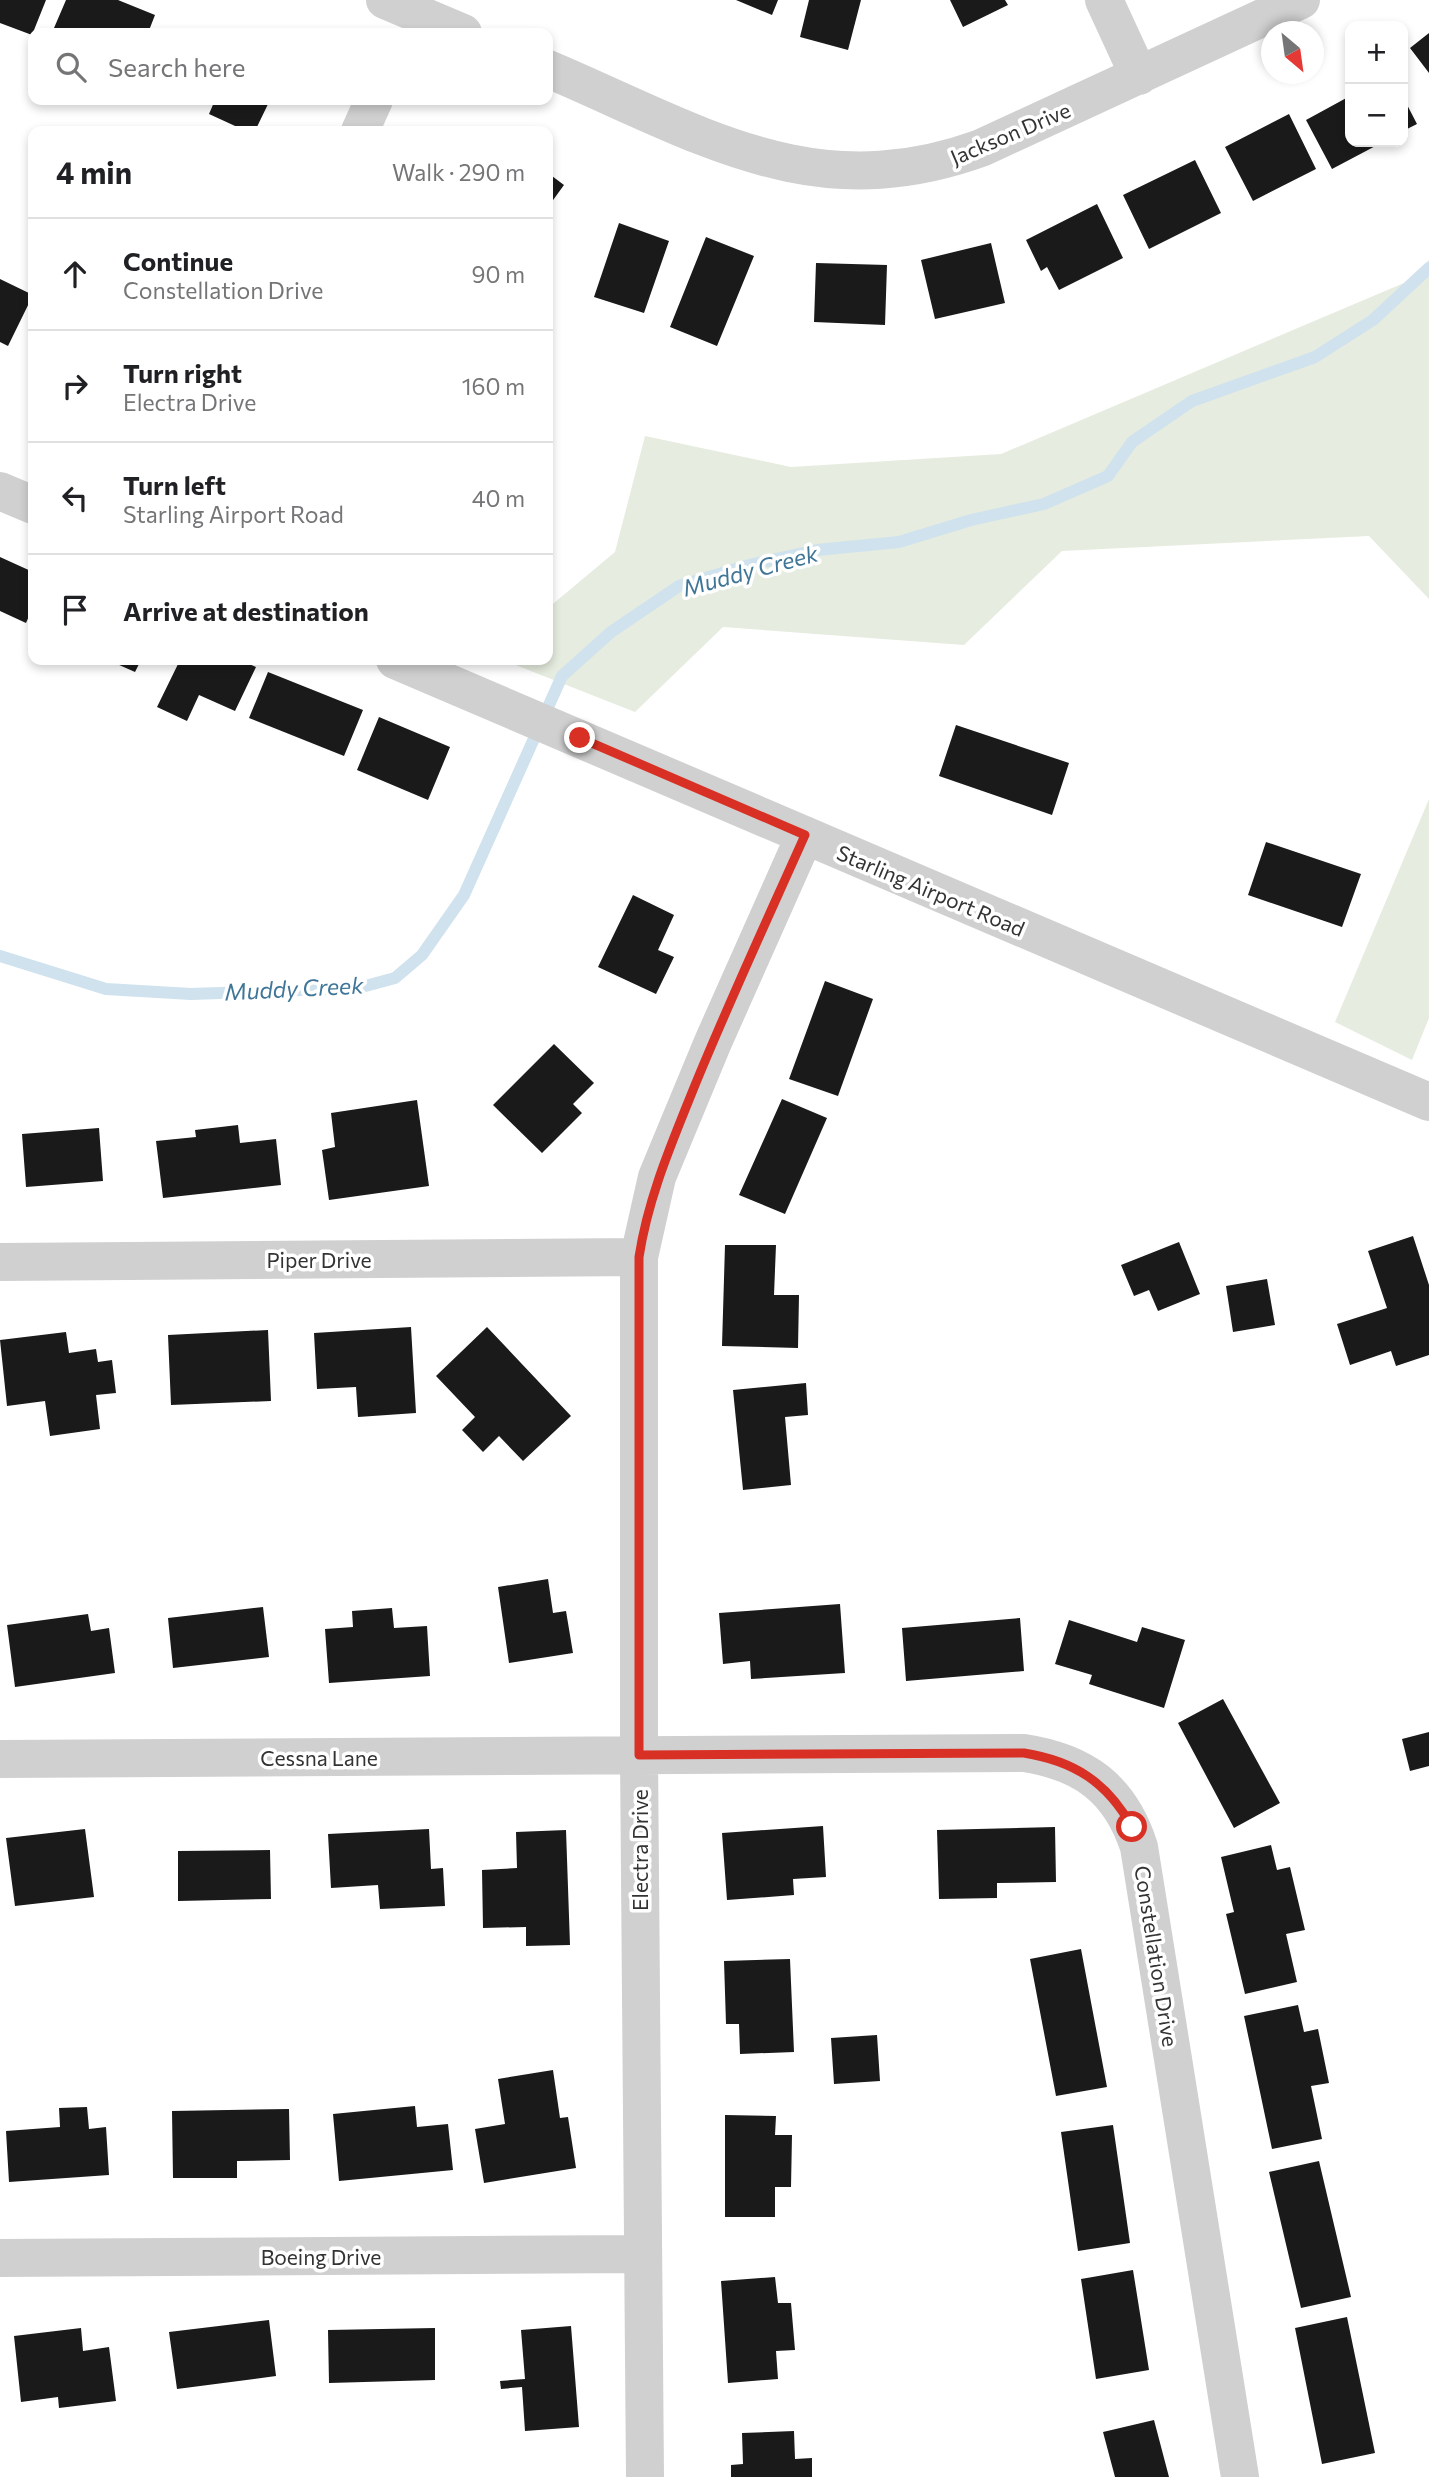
<!DOCTYPE html>
<meta charset="utf-8">
<style>
:root{--surface:#fff;--page:#f2f2f2;--text:#202124;--muted:#757577;--line:#e0e0e0}
body{margin:0;font-family:Commissioner,sans-serif;background:var(--page);color:var(--text)}
.controls{position:absolute;right:21px;top:21px;display:grid;overflow:hidden;border-radius:14px;box-shadow:0 4px 10px #0003}
.controls button{width:63px;height:63px;display:grid;place-items:center;padding:0;border:0;border-bottom:2px solid var(--line);background:var(--surface);color:var(--text);font:35px sans-serif}
.compass{position:absolute;left:1261px;top:21px;width:63px;height:63px;border-radius:50%;background:var(--surface);box-shadow:0 4px 10px #0003;rotate:151deg}
.stop{position:absolute;width:21px;height:21px;margin:-16px;border:5px solid #d93025;border-radius:50%;background:#fff}
.stop.end{background:#d93025;border-color:#fff;box-shadow:0 2px 7px #0008}
.list{margin:0;padding:0;list-style:none}
h2{display:flex;justify-content:space-between;align-items:center;height:91px;margin:0;padding:0 28px;font-size:30px}
h2 small{font-size:23px;font-weight:400;color:var(--muted)}
.list li{display:grid;grid-template-columns:46px 1fr auto;gap:21px;align-items:center;box-sizing:border-box;height:112px;padding:0 28px;border-top:2px solid var(--line)}
.list b{display:block;font-size:26px;white-space:nowrap}
.list p{margin:0;font-size:23px;white-space:nowrap;color:var(--muted)}
.list em{font-size:23px;font-style:normal;color:var(--muted)}
.icon{flex:none;width:38px;height:38px;fill:none;stroke:currentColor;stroke-width:2;stroke-linecap:round;stroke-linejoin:round}
.map{position:relative;flex:none;width:1429px;height:2477px;overflow:hidden}
.search{position:absolute;background:var(--surface);box-shadow:0 4px 10px #0003;left:28px;top:28px;width:525px;height:77px;display:flex;align-items:center;gap:18px;box-sizing:border-box;padding:0 24px;border-radius:14px;color:var(--muted);font-size:26px}
.panel{position:absolute;background:var(--surface);box-shadow:0 4px 10px #0003;left:28px;top:126px;width:525px;height:539px;border-radius:14px}
.map>svg:first-child{display:block}
.green{fill:#e6ecdf}
.lines{fill:none;stroke-linecap:round;stroke-linejoin:round}
.stream{stroke:#cfe2ee;stroke-width:12}
.building{fill:#1a1a1a}
.minor{stroke:#d0d0d0;stroke-width:38}
.route{stroke:#d93025;stroke-width:9}
.labels{text-anchor:middle;dominant-baseline:central;stroke-width:7;stroke-linejoin:round;paint-order:stroke}
.street-label{font-size:21px;fill:#333;stroke:#fff}
.water-label{font-size:23px;font-style:italic;fill:#3f7597;stroke:#fff}
</style>
<div class="map">
<svg width="1429" height="2477" viewBox="0 0 1429 2477">
<rect width="100%" height="100%" fill="#fff"/>
<path class="green" d="M1429 260V599L1369 536 1062 551 964 645 723 627 635 712 503 660H548V608L615 552 645 436 791 467 1001 454 1404 283Z
M1429 799V1018L1412 1060 1335 1022Z"/>
<g class="lines">
<path class="stream" d="M0 956 106 989 191 994 358 988 395 978 422 955 464 895 562 676 611 632 679 586 749 565 817 550 899 542 971 520 1044 504 1108 476 1132 442 1192 401 1315 357 1373 320 1429 268"/>
</g>
<path class="building" d="M0 0H46L32 35 0 23Z
M66 0H118L155 15 148 33H66L54 28Z
M736 0H778L772 15Z
M809 0H861L848 50 800 37Z
M950 0H1005L1008 5 963 27Z
M1429 33V73L1410 48Z
M1350 96V142H1383L1332 169 1306 120Z
M1403 97 1417 124 1403 131Z
M215 100H270L255 131H246L209 114Z
M1289 114 1316 169 1253 201 1225 147Z
M1195 160 1221 213 1149 249 1123 195Z
M548 173 564 185 548 207Z
M1097 204 1123 258 1059 290 1047 267 1041 271 1026 240Z
M619 223 669 241 644 313 594 297Z
M706 237 754 256 717 346 670 327Z
M991 243 1005 303 935 319 921 260Z
M816 263 887 265 885 325 814 322Z
M0 279 33 295 8 346 0 342Z
M0 557 33 572V607L26 623 0 611Z
M108 660H141L135 672Z
M180 660H240L256 667 235 711 199 695 187 721 157 707Z
M268 672 363 710 344 756 249 718Z
M379 717 450 747 428 800 357 770Z
M956 725 1069 763 1052 815 939 776Z
M1266 842 1361 874 1342 927 1248 895Z
M633 895 674 915 658 950 674 957 656 994 598 967Z
M825 981 873 999 838 1096 789 1079Z
M554 1044 594 1083 573 1104 582 1113 542 1153 493 1105Z
M782 1099 827 1118 785 1214 739 1195Z
M417 1100 429 1186 329 1200 322 1150 335 1147 331 1113Z
M238 1125 240 1143 276 1139 281 1185 163 1198 156 1141 196 1137 195 1130Z
M99 1128 103 1181 26 1187 22 1134Z
M1413 1236 1429 1285V1355L1396 1366 1391 1351 1350 1365 1337 1324 1387 1308 1368 1251Z
M1179 1242 1200 1294 1158 1311 1149 1290 1134 1296 1121 1265Z
M725 1245H776L774 1295H799L798 1348 722 1346Z
M1267 1279 1275 1325 1233 1332 1226 1286Z
M411 1327 416 1413 358 1417 356 1387 317 1389 314 1333Z
M487 1327 571 1416 523 1461 499 1436 483 1452 462 1430 475 1417 436 1376Z
M268 1330 271 1401 171 1405 168 1335Z
M66 1332 69 1353 96 1349 98 1362 112 1360 116 1393 96 1395 100 1429 50 1436 45 1401 7 1406 0 1340Z
M806 1383 808 1415 785 1417 791 1485 743 1490 733 1390Z
M548 1579 553 1613 566 1611 573 1653 509 1663 498 1587Z
M840 1604 845 1673 751 1679 750 1661 723 1664 719 1613Z
M263 1607 269 1657 173 1668 168 1618Z
M392 1608 394 1628 427 1626 430 1676 329 1683 325 1629 353 1627 352 1611Z
M88 1614 91 1631 109 1628 115 1673 15 1687 7 1625Z
M1020 1618 1024 1671 906 1681 902 1628Z
M1069 1620 1137 1642 1142 1627 1185 1640 1164 1708 1089 1684 1092 1675 1055 1664Z
M1223 1699 1280 1803 1234 1828 1178 1723Z
M1429 1732V1766L1410 1771 1402 1739Z
M823 1826 826 1877 793 1879 794 1895 727 1900 722 1833Z
M1055 1827 1056 1882 997 1883V1898L939 1899 937 1830Z
M85 1829 94 1897 15 1906 6 1838Z
M429 1829 431 1869 443 1868 445 1906 380 1909 378 1885 331 1888 328 1834Z
M566 1830 570 1945 526 1946V1927L483 1928 482 1870 517 1868 516 1832Z
M1271 1845 1277 1870 1290 1867 1305 1930 1286 1934 1297 1982 1245 1994 1226 1914 1234 1912 1221 1857Z
M270 1850 271 1899 178 1901V1851Z
M1081 1949 1107 2087 1056 2096 1030 1959Z
M790 1959 794 2052 740 2054 739 2024H726L724 1961Z
M1298 2005 1304 2032 1318 2029 1329 2083 1311 2086 1322 2139 1272 2149 1244 2016Z
M877 2035 880 2081 834 2084 831 2038Z
M553 2070 560 2118 568 2117 576 2168 484 2183 475 2129 505 2124 498 2079Z
M415 2106 417 2127 448 2124 453 2170 339 2181 333 2114Z
M87 2107 89 2129 106 2127 109 2175 9 2182 6 2131 60 2127 59 2108Z
M289 2109 290 2160 237 2161V2178H173L172 2111Z
M725 2115 776 2116 775 2135H792L791 2187H775V2217H725Z
M1113 2125 1130 2243 1078 2251 1061 2132Z
M1319 2161 1351 2297 1301 2308 1269 2172Z
M1133 2270 1149 2370 1096 2379 1081 2279Z
M775 2277 778 2303H791L795 2350 776 2351 778 2379 728 2383 721 2281Z
M1347 2317 1375 2453 1322 2464 1295 2328Z
M269 2320 276 2376 177 2389 169 2332Z
M571 2326 579 2427 525 2431 522 2387 501 2389 500 2381 525 2379 521 2330Z
M81 2328 83 2351 109 2347 116 2401 59 2408 58 2397 21 2402 14 2336Z
M435 2328V2380L329 2383 328 2330Z
M1154 2420 1169 2477H1115L1103 2432Z
M794 2431 795 2459 812 2458V2477H731V2465L743 2464 742 2433Z"/>
<g class="lines">
<path class="minor" d="M385 0 463 33
M1104 0 1139 76
M548 69C699 133 813 209 981 148L1301 0
M360 131 374 100
M0 491 33 505
M395 660 1429 1102
M0 1262 639 1257
M0 1759 1024 1753C1083 1762 1120 1788 1139 1847L1240 2477
M0 2258 642 2254
M645 2477 639 1755V1257L657 1177 713 1042 805 835"/>
</g>
<g class="lines">
<path class="route" d="M580 738 805 835C767 920 728 1004 693 1090 671 1145 648 1198 639 1257V1755L1024 1753C1074 1761 1107 1782 1132 1827"/>
</g>
<g class="labels">
<g class="street-label">
<text transform="translate(1010 133) rotate(-23)">Jackson Drive</text>
<text transform="translate(931 890) rotate(23)">Starling Airport Road</text>
<text x="319" y="1259">Piper Drive</text>
<text x="319" y="1757">Cessna Lane</text>
<text transform="translate(639 1850) rotate(-90)">Electra Drive</text>
<text transform="translate(1157 1956) rotate(81)">Constellation Drive</text>
<text x="321" y="2256">Boeing Drive</text>
</g>
<g class="water-label">
<text transform="translate(750 570) rotate(-15)">Muddy Creek</text>
<text transform="translate(294 988) rotate(-3)">Muddy Creek</text>
</g>
</g>
</svg>
<div class="controls">
<button>+</button>
<button>−</button>
</div>
<svg class="compass" viewBox="-18 -18 36 36"><path d="M0-13l5 13h-10z" fill="#e53935"/><path d="M0 13l5-13h-10z" fill="#757577"/></svg>
<div class="stop" style="left:1132px;top:1827px"></div>
<div class="stop end" style="left:580px;top:738px"></div>
<div class="search"><svg class="icon" aria-label="search" viewBox="0 0 24 24"><circle cx="10" cy="10" r="6"/><path d="M15 15l6 6"/></svg>Search here</div>
<section class="panel">
<h2>4 min<small>Walk · 290 m</small></h2>
<ul class="list">
<li><svg class="icon" aria-label="ahead" viewBox="0 0 24 24"><path d="M12 20V5M6 11l6-6 6 6"/></svg><div><b>Continue</b><p>Constellation Drive</p></div><em>90 m</em></li>
<li><svg class="icon" aria-label="right" viewBox="0 0 24 24"><path d="M7 20v-9h11M14 6l5 5-5 5"/></svg><div><b>Turn right</b><p>Electra Drive</p></div><em>160 m</em></li>
<li><svg class="icon" aria-label="left" viewBox="0 0 24 24"><path d="M17 20v-9H6M10 6l-5 5 5 5"/></svg><div><b>Turn left</b><p>Starling Airport Road</p></div><em>40 m</em></li>
<li><svg class="icon" aria-label="arrive" viewBox="0 0 24 24"><path d="M6 21V4h12l-3 4 3 4H6"/></svg><div><b>Arrive at destination</b></div></li>
</ul>
</section>
</div>
